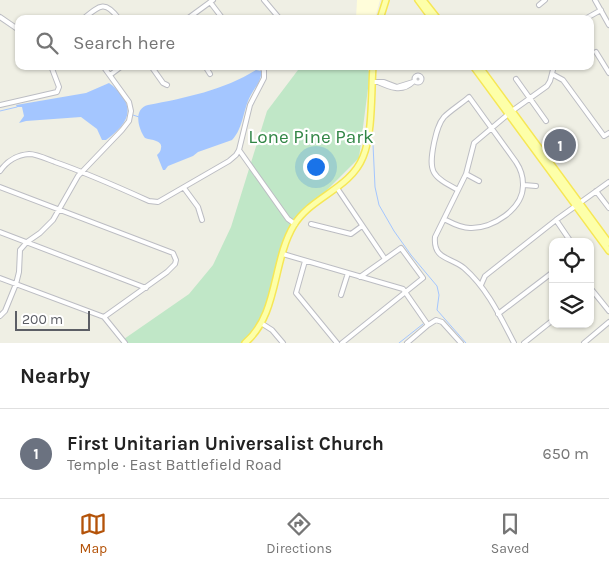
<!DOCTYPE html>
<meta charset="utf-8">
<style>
:root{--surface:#fff;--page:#f6f6f6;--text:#222;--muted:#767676;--line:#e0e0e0;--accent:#b45309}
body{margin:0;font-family:Karla,sans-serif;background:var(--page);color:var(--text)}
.controls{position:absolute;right:15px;bottom:15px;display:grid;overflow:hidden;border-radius:10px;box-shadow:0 1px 4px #0004}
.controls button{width:45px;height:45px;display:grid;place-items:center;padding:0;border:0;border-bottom:1px solid var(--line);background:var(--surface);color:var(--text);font:25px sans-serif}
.scale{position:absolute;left:15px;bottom:12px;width:75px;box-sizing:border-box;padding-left:5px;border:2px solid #5c5e65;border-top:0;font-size:14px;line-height:18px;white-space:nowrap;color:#5c5e65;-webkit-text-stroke:4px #fff;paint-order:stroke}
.you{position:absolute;left:315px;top:166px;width:18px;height:18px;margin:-12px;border:4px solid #fff;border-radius:50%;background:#1a73e8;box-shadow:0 0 0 8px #1a73e833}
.badge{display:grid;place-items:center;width:32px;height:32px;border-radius:50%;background:var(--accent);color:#fff;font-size:16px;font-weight:700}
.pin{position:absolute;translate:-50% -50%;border:2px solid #fff;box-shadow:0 1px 5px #0006}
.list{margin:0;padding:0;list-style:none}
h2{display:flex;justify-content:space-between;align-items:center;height:65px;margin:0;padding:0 20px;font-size:21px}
h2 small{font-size:16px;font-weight:400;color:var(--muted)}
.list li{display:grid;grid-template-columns:32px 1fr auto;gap:15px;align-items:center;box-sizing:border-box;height:90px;padding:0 20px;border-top:1px solid var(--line)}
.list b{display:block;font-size:19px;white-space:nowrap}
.list p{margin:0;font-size:16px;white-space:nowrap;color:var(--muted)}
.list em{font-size:16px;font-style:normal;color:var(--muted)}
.icon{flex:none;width:28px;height:28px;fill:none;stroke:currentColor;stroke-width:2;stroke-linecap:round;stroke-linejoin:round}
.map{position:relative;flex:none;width:609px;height:343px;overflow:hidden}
.search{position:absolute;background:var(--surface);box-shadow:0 1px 4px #0004;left:15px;right:15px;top:15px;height:55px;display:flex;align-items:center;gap:12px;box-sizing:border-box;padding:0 18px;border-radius:10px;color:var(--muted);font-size:19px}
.sheet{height:155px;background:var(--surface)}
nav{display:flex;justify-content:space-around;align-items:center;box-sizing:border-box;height:70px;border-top:1px solid var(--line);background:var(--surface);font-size:14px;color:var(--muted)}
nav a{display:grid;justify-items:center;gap:2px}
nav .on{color:var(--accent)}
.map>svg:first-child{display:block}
.commercial{fill:#fffdda}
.green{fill:#c0e7c7}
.water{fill:#a4c6ff}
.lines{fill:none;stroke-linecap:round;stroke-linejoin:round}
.stream{stroke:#a4c6ff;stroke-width:1}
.minor-casing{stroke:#bcbdc3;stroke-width:6}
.major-casing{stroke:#f6e756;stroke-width:8}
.minor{stroke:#fff;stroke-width:4}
.major{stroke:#fdffa9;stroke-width:5}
.labels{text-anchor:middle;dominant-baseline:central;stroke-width:4.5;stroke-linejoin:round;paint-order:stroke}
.park-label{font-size:19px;fill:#328646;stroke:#fff}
</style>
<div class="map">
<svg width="609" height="343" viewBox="0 0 609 343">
<rect width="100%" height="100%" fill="#efefe4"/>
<path class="commercial" d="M357 0H380L375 19H356Z"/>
<path class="green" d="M301 66H365L370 73 359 158 289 228 266 309 250 336 242 343H127L124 339 189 294 213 265 231 227 267 111Z"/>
<path class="water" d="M256 70 261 71C262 80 256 86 252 93 243 107 244 128 232 140L198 152 193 156 168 166 165 170H163L157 155C159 153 161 151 161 148 163 140 150 140 145 138 138 128 133 109 148 105 185 98 224 90 256 70Z
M109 83C114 86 117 90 121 94 136 114 123 127 106 140H102L97 129 81 117 26 121 19 123 24 116 22 107H17L16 105 86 93Z"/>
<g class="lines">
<path class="stream" d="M0 111 17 107
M133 115 139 117
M373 144 375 187 379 205 394 231 411 255 437 286 439 295 437 310 466 343
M399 343 423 324"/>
<defs>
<path id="minor" d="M264 0 280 19
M595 0 609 25
M210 2 223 19
M539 5 545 0
M0 17 19 30
M83 19C100 5 105 0 119 19
M187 19 213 0
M585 19 601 10
M596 52 609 73
M151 66 163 83 167 85
M205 66 210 74
M552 74 563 80 604 136 609 133
M110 75 122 66
M414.5 79a3.5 3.5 0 1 1 7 0a3.5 3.5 0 1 1-7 0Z
M516 79 546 121
M372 82H384L397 87 413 82C402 93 389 87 378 82
M0 105 57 92 59 87 51 66
M239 150 288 219 295 224
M0 171C7 161 16 155 29 154 37 154 47 159 55 162 87 173 118 187 149 201L158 202 229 161 236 155 239 150 250 105 264 78V71L262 66
M466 174 479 181
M524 185 536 186
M0 187 173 253 176 260 175 264 167 272 104 317
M184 188 198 207 202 220
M337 188 385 259
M596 191 609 208
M444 219C452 223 460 228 470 228 492 229 524 209 523 184 523 176 520 168 516 162L469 97C461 104 451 110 444 117 438 124 436 134 434 143 428 173 432 176 458 190
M556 220 571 242
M311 224 351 234 362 226
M0 232 146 288
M283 254 403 289 428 325 436 320 442 322 461 343
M305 261 296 293 337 343
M0 278 104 317 125 343
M481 285 485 276 556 220 609 182
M590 290H592L609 311
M341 295 348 273
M498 314 553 272
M0 316 5 311 16 284 19 272 20 250 27 242 40 233 53 220 78 176 122 130 129 121 131 111 129 102 103 66
M261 323 272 330 283 343
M342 343 423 278 401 248 360 277
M407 343 428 325
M514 343C500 316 487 288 464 268 451 257 433 260 435 237L466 174 474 143 512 111 547 86 550 81 554 66
M524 343 553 320
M584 343 609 322"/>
<path id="major" d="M418 0 432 19
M423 0 438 19
M380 19 386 0
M473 66 609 251
M479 66 609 243
M245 343C279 314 272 261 294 225 311 197 350 189 363 157 373 133 371 92 373 66"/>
</defs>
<use href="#minor" class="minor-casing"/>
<use href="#major" class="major-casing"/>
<use href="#minor" class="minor"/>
<use href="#major" class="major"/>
</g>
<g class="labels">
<g class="park-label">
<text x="311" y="137">Lone Pine Park</text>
</g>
</g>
</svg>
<div class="controls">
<button><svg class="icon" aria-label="locate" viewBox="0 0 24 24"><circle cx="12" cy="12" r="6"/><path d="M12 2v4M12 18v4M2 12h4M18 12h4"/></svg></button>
<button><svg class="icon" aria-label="layers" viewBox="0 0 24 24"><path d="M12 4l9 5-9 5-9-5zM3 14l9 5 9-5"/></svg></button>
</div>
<div class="scale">200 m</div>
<div class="you"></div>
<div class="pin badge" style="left:560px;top:145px;background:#6b7280">1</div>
<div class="search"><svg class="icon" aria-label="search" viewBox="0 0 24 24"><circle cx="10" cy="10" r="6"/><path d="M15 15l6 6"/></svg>Search here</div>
</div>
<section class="sheet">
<h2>Nearby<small></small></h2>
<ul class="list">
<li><span class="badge" style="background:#6b7280">1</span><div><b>First Unitarian Universalist Church</b><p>Temple · East Battlefield Road</p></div><em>650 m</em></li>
</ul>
</section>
<nav>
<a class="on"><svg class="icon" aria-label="map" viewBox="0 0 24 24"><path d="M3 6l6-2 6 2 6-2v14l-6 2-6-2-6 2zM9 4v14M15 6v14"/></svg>Map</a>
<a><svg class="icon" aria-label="directions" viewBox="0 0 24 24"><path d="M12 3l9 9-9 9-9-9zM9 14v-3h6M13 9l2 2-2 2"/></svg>Directions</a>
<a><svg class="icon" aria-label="saved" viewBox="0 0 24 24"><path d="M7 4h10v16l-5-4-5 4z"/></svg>Saved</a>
</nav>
